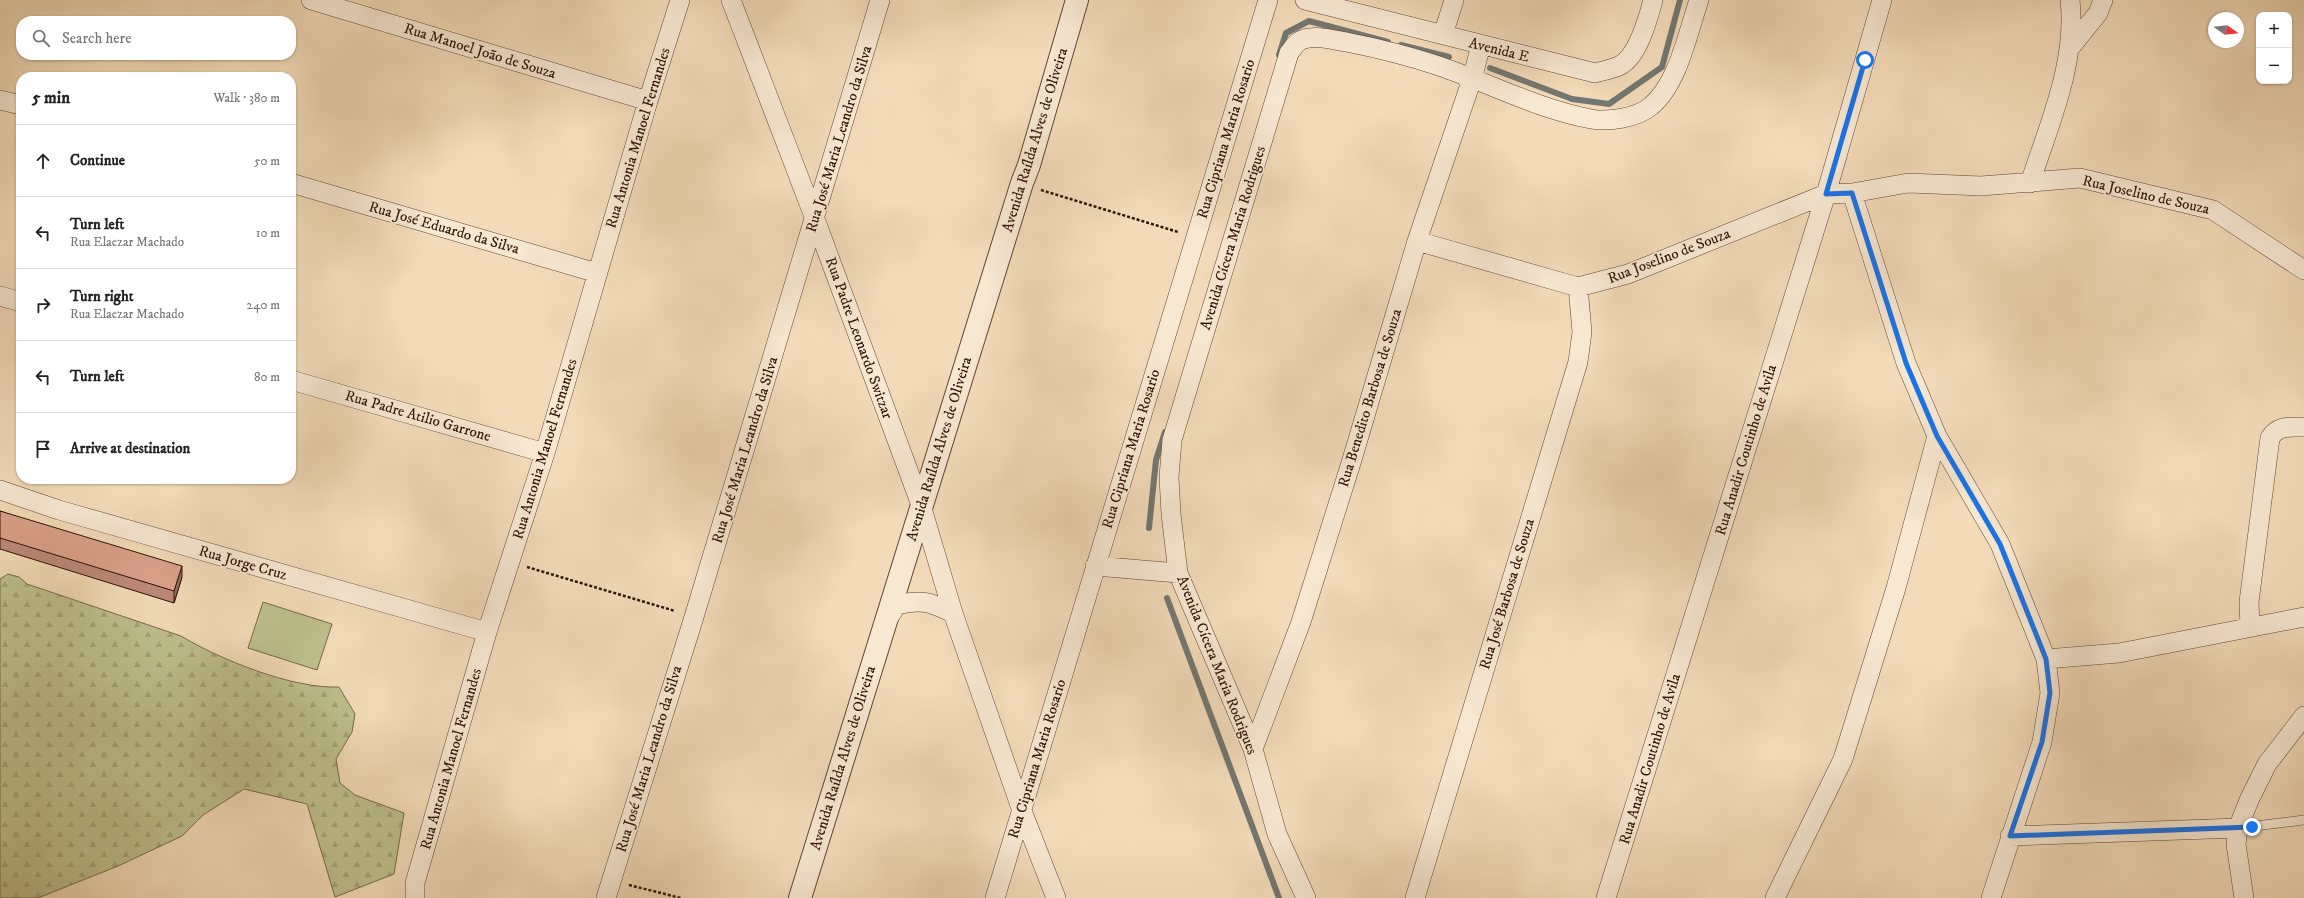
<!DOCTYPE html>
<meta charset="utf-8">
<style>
:root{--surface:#fff;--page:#f2f2f2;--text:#222;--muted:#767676;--line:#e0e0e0}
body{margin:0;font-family:"IM FELL DW Pica",serif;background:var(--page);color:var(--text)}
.controls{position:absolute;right:12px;top:12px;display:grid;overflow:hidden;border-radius:8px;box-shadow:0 1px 3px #0004}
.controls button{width:36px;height:36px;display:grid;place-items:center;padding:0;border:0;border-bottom:1px solid var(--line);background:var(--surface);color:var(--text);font:20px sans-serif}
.compass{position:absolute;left:2208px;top:12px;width:36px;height:36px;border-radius:50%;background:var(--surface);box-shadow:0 1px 3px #0004;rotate:104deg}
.stop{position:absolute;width:12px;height:12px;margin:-9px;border:3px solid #1a73e8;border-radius:50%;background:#fff}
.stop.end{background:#1a73e8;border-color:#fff;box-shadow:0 1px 4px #0008}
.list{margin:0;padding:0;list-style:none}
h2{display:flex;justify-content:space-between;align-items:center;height:52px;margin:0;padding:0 16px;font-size:17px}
h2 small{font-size:13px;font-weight:400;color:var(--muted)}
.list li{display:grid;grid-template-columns:26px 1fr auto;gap:12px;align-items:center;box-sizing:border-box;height:72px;padding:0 16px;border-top:1px solid var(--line)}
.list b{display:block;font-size:15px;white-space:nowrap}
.list p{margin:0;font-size:13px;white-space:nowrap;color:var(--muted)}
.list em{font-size:13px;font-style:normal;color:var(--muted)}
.icon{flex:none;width:22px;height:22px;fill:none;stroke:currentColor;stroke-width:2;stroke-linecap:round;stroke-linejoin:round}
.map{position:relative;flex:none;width:2304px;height:898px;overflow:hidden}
.search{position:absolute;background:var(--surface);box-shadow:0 1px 3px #0004;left:16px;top:16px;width:280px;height:44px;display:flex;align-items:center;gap:10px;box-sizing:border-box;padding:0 14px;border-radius:16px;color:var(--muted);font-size:15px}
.panel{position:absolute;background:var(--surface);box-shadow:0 1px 3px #0004;left:16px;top:72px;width:280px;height:412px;border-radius:16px}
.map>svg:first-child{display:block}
.green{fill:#bdc08e;stroke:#766a4a}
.forest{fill:url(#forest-firs);stroke:#766a4a}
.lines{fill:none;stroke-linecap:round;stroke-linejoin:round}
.stream{stroke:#727771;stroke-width:6}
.service-casing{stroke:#604534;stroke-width:10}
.minor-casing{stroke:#604534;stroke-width:20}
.tertiary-casing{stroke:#604534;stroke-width:24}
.path{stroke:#2f1307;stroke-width:2.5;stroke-dasharray:3 2;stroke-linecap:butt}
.service{stroke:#f7e8d2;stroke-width:9}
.minor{stroke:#f7e8d2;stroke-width:19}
.tertiary{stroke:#f7e8d2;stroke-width:22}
.wall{fill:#bc8a78;stroke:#2f1307}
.shaded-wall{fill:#997161;stroke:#2f1307}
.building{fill:#dba18b;stroke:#2f1307}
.route{stroke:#1a73e8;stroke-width:5}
.labels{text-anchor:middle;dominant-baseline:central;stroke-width:3.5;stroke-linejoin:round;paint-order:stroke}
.street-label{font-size:15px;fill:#2f1307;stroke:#f7e8d2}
</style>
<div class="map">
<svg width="2304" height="898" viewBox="0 0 2304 898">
<defs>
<pattern id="forest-firs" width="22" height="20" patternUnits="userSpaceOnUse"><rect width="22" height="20" fill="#bdc08e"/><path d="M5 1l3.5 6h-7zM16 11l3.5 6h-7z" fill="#a3a479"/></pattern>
</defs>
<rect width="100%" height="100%" fill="#f3dbb9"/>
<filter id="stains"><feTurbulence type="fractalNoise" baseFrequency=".005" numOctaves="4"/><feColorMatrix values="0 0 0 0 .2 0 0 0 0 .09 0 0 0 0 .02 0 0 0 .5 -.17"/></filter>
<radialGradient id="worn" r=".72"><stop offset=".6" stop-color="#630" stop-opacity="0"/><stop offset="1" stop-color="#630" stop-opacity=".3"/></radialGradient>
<path class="green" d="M263 602 332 624 317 670 248 648Z"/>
<path class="forest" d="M8 574 19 577 27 584 181 636C221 660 293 689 339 687L355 714 352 732 336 759 340 783 355 795 404 813 394 874 335 897 307 804 244 789 203 815 182 836 118 866 38 898H0V579Z"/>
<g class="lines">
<path class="stream" d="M1401 45 1449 57
M1279 55 1286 33 1309 21 1388 42
M1490 68 1572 99 1609 104 1662 67 1680 0
M1149 528 1156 460 1165 432
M1167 598 1279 898"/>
<defs>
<path id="service" d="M2238 828 2304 820"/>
<path id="minor" d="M311 0 648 101
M731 0 815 219 921 505 953 613 1022 811 1056 898
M1305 0 1595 73C1603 71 1612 69 1619 66 1638 57 1648 19 1653 0
M1443 35 1454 0
M2069 49 2098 13 2103 0
M0 100 21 105
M291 183 597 273
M2030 183C2049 125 2077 62 2070 0
M1852 193 1908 183 1981 186 2080 178 2213 210 2304 270
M1417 241 1578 287 1628 274 1826 194 1852 193 1906 363 1937 436 2000 544 2046 659 2050 693 2042 742 1991 898
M0 296 21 302
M291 380 545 453
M0 490 59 510 487 632
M1095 566 1178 573
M889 617 897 605C922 599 930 602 953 613
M2250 627 2249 602 2270 438C2278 425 2290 427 2304 427
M2046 659 2119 653 2304 617
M1253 749 1301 622 1351 463 1417 241 1472 79 1481 45
M2010 836 2238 828
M415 898V883L487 632 545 453 648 101 680 0
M606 898 694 617 880 0
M995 898 1268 0
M1306 898 1277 834 1253 749 1178 573 1171 514 1169 477 1172 440 1289 53C1292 50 1295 44 1298 42 1311 33 1332 40 1346 42 1377 48 1409 56 1439 66 1489 83 1538 109 1591 119 1609 122 1637 118 1651 106 1678 84 1688 32 1699 0
M1415 898 1578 362 1582 332 1578 287
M1606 898 1826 194 1882 0
M1775 898 1843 759 1896 588 1937 436
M2244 898 2236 844 2238 828 2250 798 2267 764 2304 716"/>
<path id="tertiary" d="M800 898 1022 183 1029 165 1077 0"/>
</defs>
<use href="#service" class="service-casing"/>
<use href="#minor" class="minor-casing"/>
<use href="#tertiary" class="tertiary-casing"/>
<path class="path" d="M1041 190 1178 232
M527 567 675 611
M629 885 681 898"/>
<use href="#service" class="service"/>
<use href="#minor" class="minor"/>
<use href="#tertiary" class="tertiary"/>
</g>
<path class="wall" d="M0 511 182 577 174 603 0 549Z"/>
<path class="shaded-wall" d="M182 566V577L174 603V591Z"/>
<path class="building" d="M0 511 182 566 174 591 0 538Z"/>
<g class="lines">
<path class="route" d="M1865 60 1826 194 1852 193 1906 363 1937 436 2000 544 2046 659 2050 693 2042 742 2010 836 2252 827"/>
</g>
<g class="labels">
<g class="street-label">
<text transform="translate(1499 50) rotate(14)">Avenida E</text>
<text transform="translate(480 51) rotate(17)">Rua Manoel João de Souza</text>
<text transform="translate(638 138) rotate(-73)">Rua Antonia Manoel Fernandes</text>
<text transform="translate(839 139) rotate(-73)">Rua José Maria Leandro da Silva</text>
<text transform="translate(1226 139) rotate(-73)">Rua Cipriana Maria Rosario</text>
<text transform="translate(1035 140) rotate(-73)">Avenida Raílda Alves de Oliveira</text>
<text transform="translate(2146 195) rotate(13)">Rua Joselino de Souza</text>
<text transform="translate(444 228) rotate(16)">Rua José Eduardo da Silva</text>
<text transform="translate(1233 238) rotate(-73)">Avenida Cícera Maria Rodrigues</text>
<text transform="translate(1669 256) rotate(-21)">Rua Joselino de Souza</text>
<text transform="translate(859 338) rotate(70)">Rua Padre Leonardo Switzar</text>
<text transform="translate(1370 398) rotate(-73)">Rua Benedito Barbosa de Souza</text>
<text transform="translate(418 416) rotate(16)">Rua Padre Atilio Garrone</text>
<text transform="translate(545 449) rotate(-73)">Rua Antonia Manoel Fernandes</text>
<text transform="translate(939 449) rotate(-73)">Avenida Raílda Alves de Oliveira</text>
<text transform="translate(1131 449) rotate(-73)">Rua Cipriana Maria Rosario</text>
<text transform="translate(745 450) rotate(-73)">Rua José Maria Leandro da Silva</text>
<text transform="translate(1746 450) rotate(-73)">Rua Anadir Coutinho de Avila</text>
<text transform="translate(243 563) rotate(16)">Rua Jorge Cruz</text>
<text transform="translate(1507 594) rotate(-73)">Rua José Barbosa de Souza</text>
<text transform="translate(1217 665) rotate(68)">Avenida Cícera Maria Rodrigues</text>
<text transform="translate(843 758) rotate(-73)">Avenida Raílda Alves de Oliveira</text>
<text transform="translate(451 759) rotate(-74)">Rua Antonia Manoel Fernandes</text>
<text transform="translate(649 759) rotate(-73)">Rua José Maria Leandro da Silva</text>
<text transform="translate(1037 759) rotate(-73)">Rua Cipriana Maria Rosario</text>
<text transform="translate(1650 759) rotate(-73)">Rua Anadir Coutinho de Avila</text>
</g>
</g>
<rect width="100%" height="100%" filter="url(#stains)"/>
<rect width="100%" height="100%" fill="url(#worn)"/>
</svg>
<div class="controls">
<button>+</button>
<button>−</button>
</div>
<svg class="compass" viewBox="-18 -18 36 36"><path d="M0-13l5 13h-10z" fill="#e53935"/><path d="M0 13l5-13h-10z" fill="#767676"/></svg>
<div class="stop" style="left:1865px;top:60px"></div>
<div class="stop end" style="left:2252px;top:827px"></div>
<div class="search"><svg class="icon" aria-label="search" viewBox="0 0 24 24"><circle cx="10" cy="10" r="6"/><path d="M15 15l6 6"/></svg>Search here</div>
<section class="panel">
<h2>5 min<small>Walk · 380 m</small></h2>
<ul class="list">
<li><svg class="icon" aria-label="ahead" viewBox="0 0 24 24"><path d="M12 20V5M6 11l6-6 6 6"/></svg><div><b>Continue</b></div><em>50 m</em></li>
<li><svg class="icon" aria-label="left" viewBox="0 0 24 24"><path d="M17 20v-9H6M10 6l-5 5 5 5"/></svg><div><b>Turn left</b><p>Rua Elaezar Machado</p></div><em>10 m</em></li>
<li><svg class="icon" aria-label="right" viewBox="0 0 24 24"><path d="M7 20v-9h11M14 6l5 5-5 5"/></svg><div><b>Turn right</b><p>Rua Elaezar Machado</p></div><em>240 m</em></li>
<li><svg class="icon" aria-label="left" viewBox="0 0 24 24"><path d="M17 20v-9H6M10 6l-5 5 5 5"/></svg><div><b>Turn left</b></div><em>80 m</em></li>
<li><svg class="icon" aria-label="arrive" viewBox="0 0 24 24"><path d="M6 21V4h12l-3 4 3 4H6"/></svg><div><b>Arrive at destination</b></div></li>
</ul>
</section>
</div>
